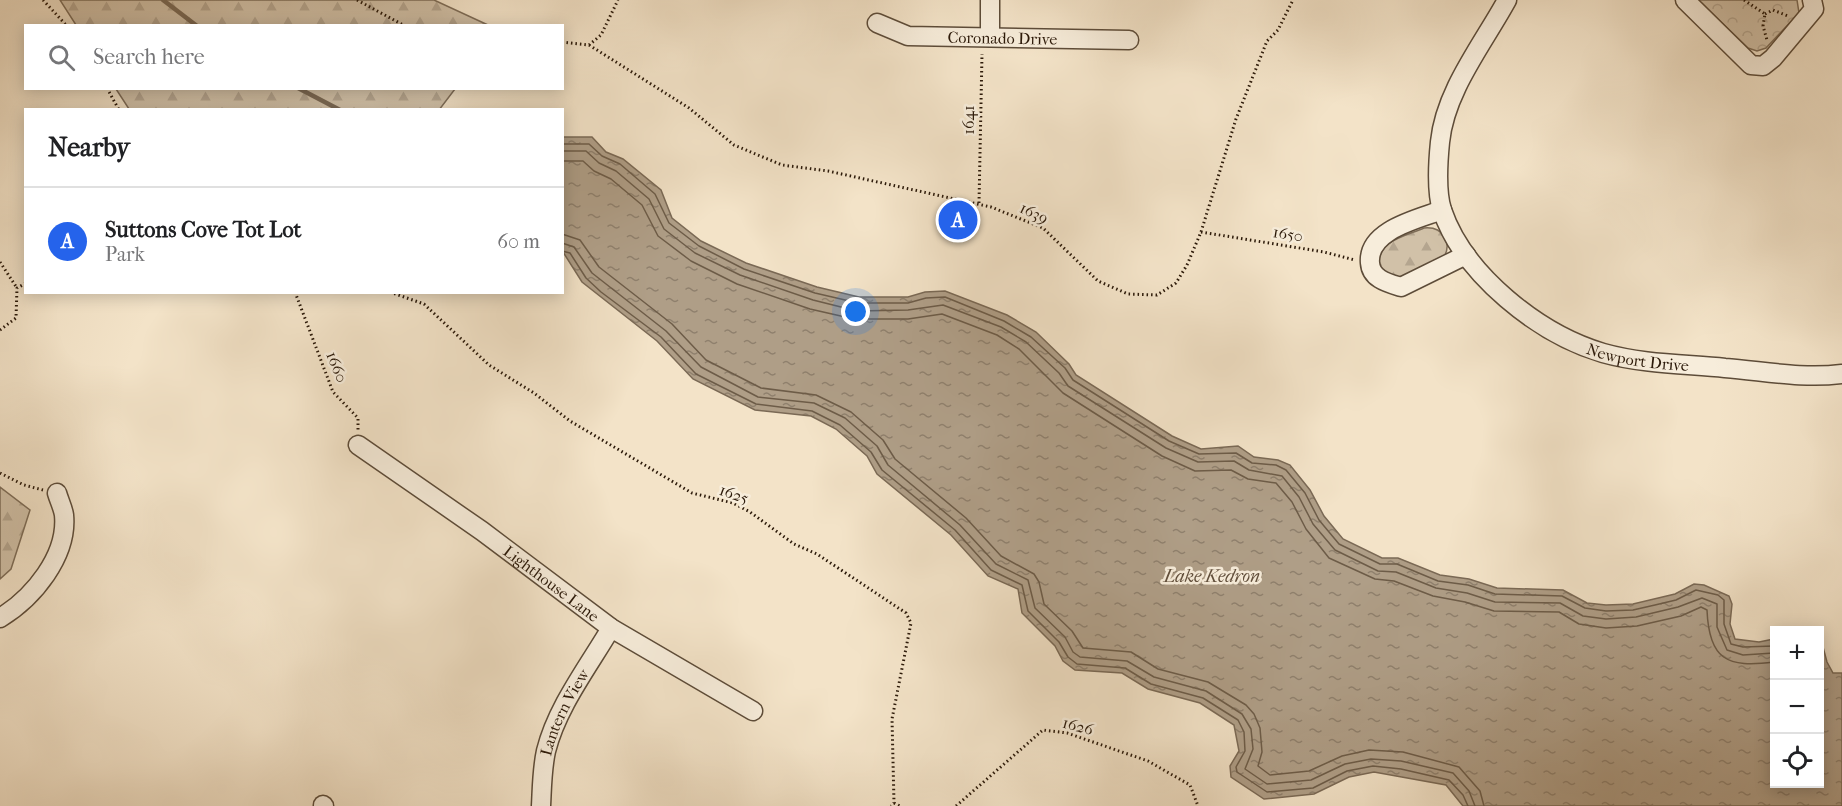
<!DOCTYPE html>
<meta charset="utf-8">
<style>
:root{--surface:#fff;--page:#f2f2f2;--text:#202124;--muted:#757577;--line:#e0e0e0;--accent:#2563eb}
body{margin:0;font-family:"IM FELL French Canon",serif;background:var(--page);color:var(--text)}
.controls{position:absolute;right:18px;bottom:18px;display:grid;overflow:hidden;border-radius:0px;box-shadow:0 3px 15px #0003}
.controls button{width:54px;height:54px;display:grid;place-items:center;padding:0;border:0;border-bottom:2px solid var(--line);background:var(--surface);color:var(--text);font:30px sans-serif}
.you{position:absolute;left:856px;top:312px;width:21px;height:21px;margin:-15px;border:4px solid #fff;border-radius:50%;background:#1a73e8;box-shadow:0 0 0 9px #1a73e833}
.badge{display:grid;place-items:center;width:39px;height:39px;border-radius:50%;background:var(--accent);color:#fff;font-size:20px;font-weight:700}
.pin{position:absolute;translate:-50% -50%;border:3px solid #fff;box-shadow:0 2px 6px #0006}
.list{margin:0;padding:0;list-style:none}
h2{display:flex;justify-content:space-between;align-items:center;height:78px;margin:0;padding:0 24px;font-size:26px}
h2 small{font-size:20px;font-weight:400;color:var(--muted)}
.list li{display:grid;grid-template-columns:39px 1fr auto;gap:18px;align-items:center;box-sizing:border-box;height:108px;padding:0 24px;border-top:2px solid var(--line)}
.list b{display:block;font-size:22px;white-space:nowrap}
.list p{margin:0;font-size:20px;white-space:nowrap;color:var(--muted)}
.list em{font-size:20px;font-style:normal;color:var(--muted)}
.icon{flex:none;width:33px;height:33px;fill:none;stroke:currentColor;stroke-width:2;stroke-linecap:round;stroke-linejoin:round}
.map{position:relative;flex:none;width:1842px;height:806px;overflow:hidden}
.search{position:absolute;background:var(--surface);box-shadow:0 3px 15px #0003;left:24px;top:24px;width:540px;height:66px;display:flex;align-items:center;gap:15px;box-sizing:border-box;padding:0 21px;border-radius:0px;color:var(--muted);font-size:22px}
.panel{position:absolute;background:var(--surface);box-shadow:0 3px 15px #0003;left:24px;top:108px;width:540px;height:186px;border-radius:0px}
.map>svg:first-child{display:block}
.forest{fill:url(#forest-firs);stroke:#7e6d58;stroke-width:1.5}
.park{fill:url(#park-crowns);stroke:#7e6d58;stroke-width:1.5}
.water{fill:url(#water-ripples);stroke:#7a6955;stroke-width:1.5}
.lines{fill:none;stroke-linecap:round;stroke-linejoin:round}
.shore{stroke:#6d5c48;stroke-width:1.5}
.stream{stroke:#7a6955;stroke-width:4.5}
.minor-casing{stroke:#5d4c39;stroke-width:21}
.path{stroke:#2b1909;stroke-width:3;stroke-dasharray:1.5 3;stroke-linecap:butt}
.minor{stroke:#f7eddb;stroke-width:18}
.labels{text-anchor:middle;dominant-baseline:central;stroke-width:5;stroke-linejoin:round;paint-order:stroke}
.street-label{font-size:16px;fill:#2b1909;stroke:#f7eddb}
.water-label{font-size:18px;font-style:italic;fill:#604e3b;stroke:#f7eddb}
</style>
<div class="map">
<svg width="1842" height="806" viewBox="0 0 1842 806">
<defs>
<pattern id="forest-firs" width="22" height="20" patternUnits="userSpaceOnUse" patternTransform="scale(1.5)"><rect width="22" height="20" fill="#d1c1a8"/><path d="M5 1l3.5 6h-7zM16 11l3.5 6h-7z" fill="#b4a58f"/></pattern>
<pattern id="park-crowns" width="20" height="18" patternUnits="userSpaceOnUse" patternTransform="scale(1.5)"><rect width="20" height="18" fill="#d1c1a8"/><path d="M2 6a3 3 0 1 1 6 0M12 15a3 3 0 1 1 6 0" fill="none" stroke="#b4a58f"/></pattern>
<pattern id="water-ripples" width="26" height="14" patternUnits="userSpaceOnUse" patternTransform="scale(1.5)"><rect width="26" height="14" fill="#af9e87"/><path d="M2 4q2-2 4 0t4 0M15 11q2-2 4 0t4 0" fill="none" stroke="#8f806d"/></pattern>
</defs>
<rect width="100%" height="100%" fill="#f3e3c8"/>
<filter id="stains"><feTurbulence type="fractalNoise" baseFrequency=".00333" numOctaves="4"/><feColorMatrix values="0 0 0 0 .2 0 0 0 0 .09 0 0 0 0 .02 0 0 0 .5 -.17"/></filter>
<radialGradient id="worn" r=".72"><stop offset=".6" stop-color="#630" stop-opacity="0"/><stop offset="1" stop-color="#630" stop-opacity=".3"/></radialGradient>
<path class="forest" d="M60 0H434L488 25H76Z
M116 89H455L439 110 129 109Z
M1424 228C1443 226 1453 243 1443 259L1400 278H1394L1378 267C1378 240 1403 237 1424 228Z
M0 487 30 510 11 569 0 579Z"/>
<path class="park" d="M1698 0H1797L1799 13 1766 48 1757 51 1748 48Z
M944 210 974 213 973 228 941 227Z"/>
<path class="water" d="M592 137 606 152 623 159 661 190 672 218 701 241 746 263 817 287 859 297H908L925 292 945 291 1007 315 1036 332 1069 364 1076 375 1172 436 1201 449 1238 446 1254 457 1278 460 1290 465 1310 490 1324 516 1343 539 1382 558H1398L1440 575 1469 579 1497 588 1563 590 1587 603 1606 605 1633 604 1675 594 1694 584 1704 585 1729 596 1732 604 1730 624 1735 639 1759 642 1774 639V784H1820V636L1827 662 1833 673H1842V806H1463L1446 785 1374 772 1349 777 1314 794 1264 799 1231 777 1230 766 1239 751 1234 725 1200 703 1148 689 1122 673 1075 670 1063 661 1055 646 1022 613 1018 589 988 576 951 535 877 474 867 456 836 429 811 416 755 410 693 379 657 341 582 282 563 252V137Z"/>
<g class="lines">
<path class="shore" d="M562 144H589L602 156 620 164 655 194 669 223 699 246 744 269 815 293 858 303H908L926 298 945 297 1004 321 1031 337 1065 368 1073 380 1169 441 1199 454 1236 453 1252 463 1276 465 1286 470 1305 493 1319 520 1339 544 1380 564H1397L1438 581 1468 585 1495 594 1562 596 1585 608 1606 611 1633 610 1655 605 1676 600 1696 590 1718 595 1724 600V624L1731 644 1743 647 1774 646
M562 151H586L599 163 616 171 649 199 664 229 695 253 740 275 813 300 857 311 908 310 943 305 1001 327 1026 342 1059 373 1068 386 1166 448 1198 462 1234 461 1249 470 1282 476 1299 497 1313 524 1335 550 1378 571 1396 572 1436 588 1467 593 1495 602 1560 603 1583 616 1606 619 1636 617 1678 607 1702 598 1717 604V627L1727 650 1743 655 1774 653
M562 161H583L594 171 611 179 642 205 658 236 691 261 737 284 810 309 854 319H908L942 314 997 335 1019 349 1063 393 1162 456 1195 471 1231 470 1248 479 1276 483 1292 502 1306 529 1329 558 1375 579 1394 581 1433 596 1465 602 1494 611 1559 612 1579 624 1606 628 1637 626 1681 616 1701 607 1707 610C1709 660 1727 668 1774 662
M562 234 580 240 599 267 672 324 706 360 761 388 816 395 851 412 883 440 895 459 966 518 1001 556 1034 574 1039 582 1044 604 1072 631 1083 648 1131 652 1158 669 1208 682 1246 705 1254 714 1260 728 1262 752 1258 766 1270 775 1309 771 1342 756 1369 750 1403 752 1459 767 1480 791 1484 806
M562 243 574 247 592 273 666 331 701 367 758 397 814 403 845 418 877 446 888 465 960 525 996 564 1028 580 1035 608 1065 637 1073 652 1080 657 1127 661 1154 677 1206 691 1242 714 1251 729 1253 749 1245 769 1267 784 1311 780 1345 764 1371 759 1401 761 1453 773 1469 791 1475 806
M562 251 570 253 586 278 601 292 661 337 696 374 756 404 812 411 840 425 871 452 882 470 955 530 991 570 1022 585 1028 611 1059 642 1068 657 1077 664 1125 668 1151 684 1203 698 1238 720 1244 732 1245 751 1236 767 1237 772 1267 792 1313 788 1347 771 1373 766 1401 769 1449 780 1463 795 1468 806"/>
<path class="stream" d="M163 0 197 26
M298 88 340 110"/>
<defs>
<g id="minor">
<path d="M990 0V37"/>
<path id="s1" d="M1507 0C1483 44 1445 91 1440 142 1438 162 1436 191 1442 210 1464 275 1539 334 1603 353 1642 364 1685 364 1725 368 1764 371 1802 379 1842 374"/>
<path d="M1685 0 1751 65 1763 66 1773 58 1814 9 1812 0"/>
<path id="s2" d="M877 23 908 36 1129 40"/>
<path d="M1442 210C1418 219 1367 230 1370 263 1371 279 1388 283 1401 287L1466 255"/>
<path id="s3" d="M358 445 482 531 611 628 753 711"/>
<path d="M0 618C33 598 68 556 64 515 63 508 59 500 57 493"/>
<path d="M323 805 324 806"/>
<path id="s4" d="M541 806C542 787 542 769 546 751 557 707 588 667 611 628"/>
</g>
</defs>
<use href="#minor" class="minor-casing"/>
<path class="path" d="M43 0 67 26
M357 0 405 26
M1744 0 1765 14 1763 26 1767 40
M1765 14 1773 10 1788 16
M562 42 589 45 601 35 618 0
M589 45 689 108 734 145 782 165 828 171 991 207 1043 228 1098 281 1128 294 1157 295 1176 283 1187 265 1201 232 1236 119 1267 41 1278 30 1293 0
M107 88 119 110
M979 203 982 54
M1201 232 1324 252 1355 260
M0 262 17 288
M295 292 333 392 358 418V430
M390 292 424 304 489 365 534 393 570 421 692 493 733 503 750 512 794 544 817 554 906 613 911 623 892 719 894 803 891 806
M0 330 16 318 17 288 26 283
M0 473 24 485 43 490
M894 803 900 806
M956 806 1043 730 1067 733 1148 761 1190 785 1198 806"/>
<use href="#minor" class="minor"/>
</g>
<g class="labels">
<g class="street-label">
<text stroke="none"><textPath href="#s2" startOffset="128">Coronado Drive</textPath></text>
<text transform="translate(968 120) rotate(-90)">1641</text>
<text transform="translate(1034 213) rotate(26)">1639</text>
<text transform="translate(1288 234) rotate(9)">1650</text>
<text stroke="none"><textPath href="#s1" startOffset="484">Newport Drive</textPath></text>
<text transform="translate(337 367) rotate(68)">1660</text>
<text transform="translate(734 494) rotate(20)">1625</text>
<text stroke="none"><textPath href="#s3" startOffset="238">Lighthouse Lane</textPath></text>
<text stroke="none"><textPath href="#s4" startOffset="98">Lantern View</textPath></text>
<text transform="translate(1078 726) rotate(15)">1626</text>
</g>
<g class="water-label">
<text x="1212" y="576">Lake Kedron</text>
</g>
</g>
<rect width="100%" height="100%" filter="url(#stains)"/>
<rect width="100%" height="100%" fill="url(#worn)"/>
</svg>
<div class="controls">
<button>+</button>
<button>−</button>
<button><svg class="icon" aria-label="locate" viewBox="0 0 24 24"><circle cx="12" cy="12" r="6"/><path d="M12 2v4M12 18v4M2 12h4M18 12h4"/></svg></button>
</div>
<div class="you"></div>
<div class="pin badge" style="left:958px;top:220px">A</div>
<div class="search"><svg class="icon" aria-label="search" viewBox="0 0 24 24"><circle cx="10" cy="10" r="6"/><path d="M15 15l6 6"/></svg>Search here</div>
<section class="panel">
<h2>Nearby<small></small></h2>
<ul class="list">
<li><span class="badge">A</span><div><b>Suttons Cove Tot Lot</b><p>Park</p></div><em>60 m</em></li>
</ul>
</section>
</div>
